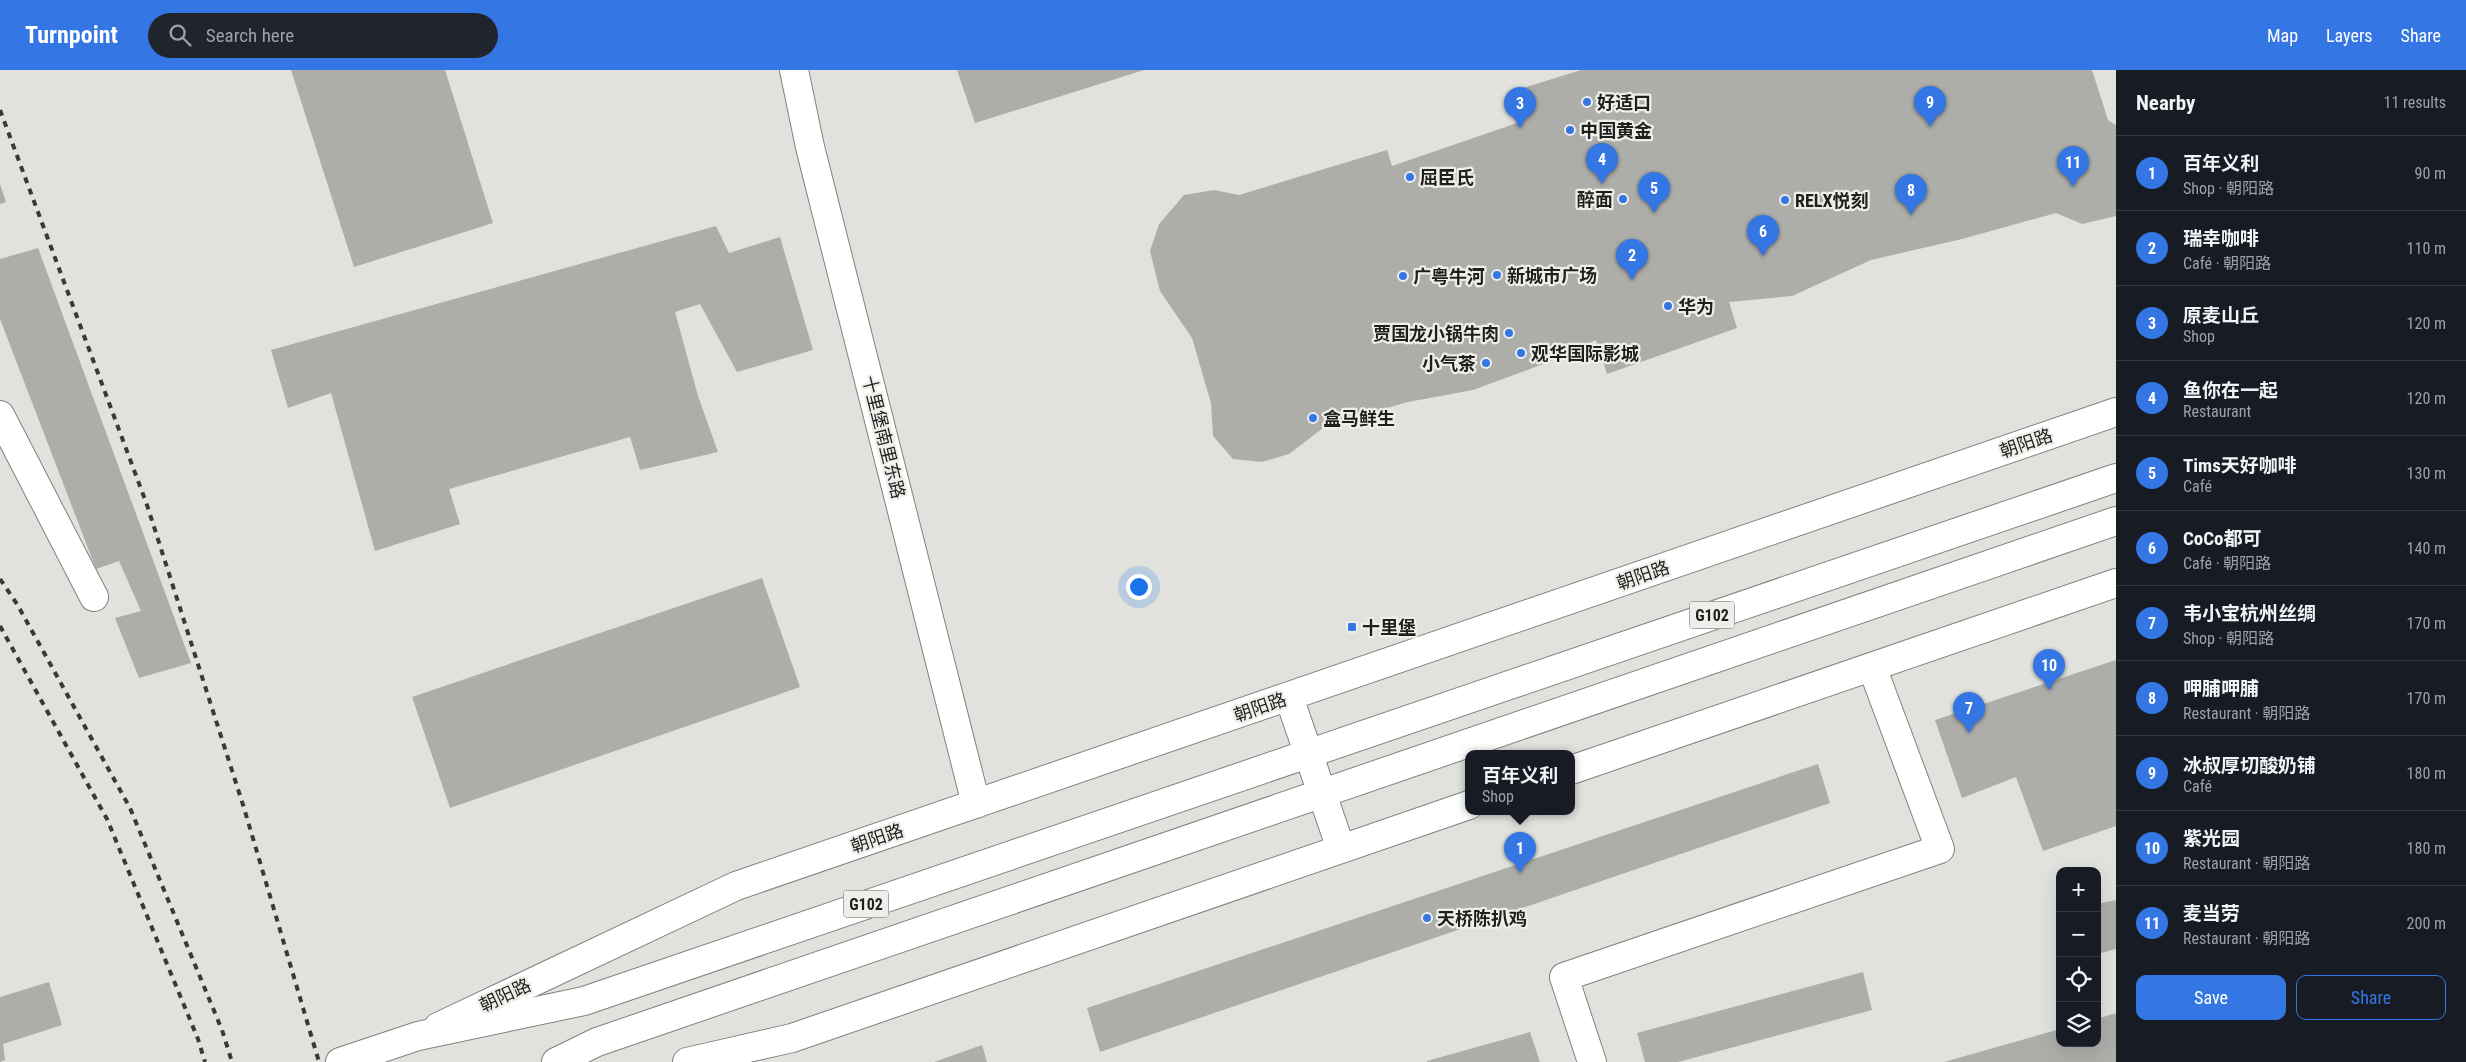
<!DOCTYPE html>
<meta charset="utf-8">
<style>
:root{--surface:#171b24;--page:#20242c;--text:#f1f3f6;--muted:#9ea1a6;--line:#363941;--accent:#3476e4}
body{margin:0;font-family:"Roboto Condensed","Noto Sans SC",sans-serif;background:var(--page);color:var(--text)}
.controls{position:absolute;right:15px;bottom:15px;display:grid;overflow:hidden;border-radius:10px;box-shadow:0 5px 20px #0002}
.controls button{width:45px;height:45px;display:grid;place-items:center;padding:0;border:0;border-bottom:1px solid var(--line);background:var(--surface);color:var(--text);font:25px sans-serif}
.you{position:absolute;left:1138px;top:516px;width:18px;height:18px;margin:-12px;border:4px solid #fff;border-radius:50%;background:#1a73e8;box-shadow:0 0 0 8px #1a73e833}
.badge{display:grid;place-items:center;width:32px;height:32px;border-radius:50%;background:var(--accent);color:#fff;font-size:16px;font-weight:700}
.pin{position:absolute;translate:-50% -41px;filter:drop-shadow(0 1px 2px #0008)}
.pin::after{content:'';position:absolute;top:26px;width:18px;height:15px;background:inherit;clip-path:polygon(0 0,100% 0,50% 100%)}
.popup{position:absolute;left:1465px;top:680px;width:110px;height:65px;box-sizing:border-box;display:grid;place-content:center;border-radius:10px;background:var(--surface);filter:drop-shadow(0 1px 4px #0005);font-size:16px;white-space:nowrap;color:var(--muted)}
.popup b{font-size:19px;color:var(--text)}
.popup::after{content:'';position:absolute;left:50%;top:100%;margin-left:-10px;border:10px solid transparent;border-top-color:var(--surface)}
.list{margin:0;padding:0;list-style:none}
h2{display:flex;justify-content:space-between;align-items:center;height:65px;margin:0;padding:0 20px;font-size:21px}
h2 small{font-size:16px;font-weight:400;color:var(--muted)}
.list li{display:grid;grid-template-columns:32px 1fr auto;gap:15px;align-items:center;box-sizing:border-box;height:75px;padding:0 20px;border-top:1px solid var(--line)}
.list b{display:block;font-size:19px;white-space:nowrap}
.list p{margin:0;font-size:16px;white-space:nowrap;color:var(--muted)}
.list em{font-size:16px;font-style:normal;color:var(--muted)}
.actions{display:flex;gap:10px;padding:15px 20px}
.actions a{flex:1;padding:11px 0;border:1px solid var(--accent);border-radius:10px;text-align:center;font-size:18px;color:var(--accent)}
.actions .main{background:var(--accent);color:#fff}
.icon{flex:none;width:28px;height:28px;fill:none;stroke:currentColor;stroke-width:2;stroke-linecap:round;stroke-linejoin:round}
.map{position:relative;flex:none;width:2116px;height:992px;overflow:hidden}
header{display:flex;align-items:center;gap:30px;box-sizing:border-box;height:70px;padding:0 25px;background:var(--accent);color:#fff}
header strong{font-size:24px}
nav{display:flex;gap:28px;margin-inline-start:auto;font-size:18px}
.search{width:350px;height:45px;background:var(--page);display:flex;align-items:center;gap:12px;box-sizing:border-box;padding:0 18px;border-radius:28px;color:var(--muted);font-size:19px}
main{display:flex}
aside{flex:1;background:var(--surface)}
.map>svg:first-child{display:block}
.building{fill:#adadaa}
.lines{fill:none;stroke-linecap:round;stroke-linejoin:round}
.minor-casing{stroke:#81817e;stroke-width:30}
.highway-casing{stroke:#81817e;stroke-width:30}
.minor{stroke:#fff;stroke-width:28}
.highway{stroke:#fff;stroke-width:28}
.rail{stroke:#393936;stroke-width:4;stroke-dasharray:6 6;stroke-linecap:butt}
.poi-dot{fill:#3476e4;stroke:#eeefea;stroke-width:2}
.labels{text-anchor:middle;dominant-baseline:central;stroke-width:4.5;stroke-linejoin:round;paint-order:stroke}
.shield{fill:#eeefea;stroke:#5d5d5a;stroke-width:1}
.shield-label{font-size:16px;font-weight:bold;fill:#1f1f1d}
.poi-label{font-size:18px;font-weight:bold;fill:#1f1f1d;stroke:#eeefea;text-anchor:start}
.street-label{font-size:18px;fill:#1f1f1d;stroke:#eeefea}
</style>
<header>
<strong>Turnpoint</strong>
<div class="search"><svg class="icon" aria-label="search" viewBox="0 0 24 24"><circle cx="10" cy="10" r="6"/><path d="M15 15l6 6"/></svg>Search here</div>
<nav><a>Map</a><a>Layers</a><a>Share</a></nav>
</header>
<main>
<div class="map">
<svg width="2116" height="992" viewBox="0 0 2116 992">
<rect width="100%" height="100%" fill="#e1e1dd"/>
<path class="building" d="M291 0H445L493 153 354 197Z
M957 0H1144L975 53Z
M1581 0H2092L2108 50 2116 55V146L2082 154 2056 143 1962 169 1871 190 1792 226 1729 232 1737 258 1607 304 1596 270 1546 293 1473 320 1408 332 1327 355 1289 384 1262 392 1233 389 1213 366 1211 333 1192 268 1160 221 1150 181 1159 154 1184 125 1214 120 1239 125 1387 80 1392 96 1517 53 1510 22Z
M0 114 6 132 0 134Z
M716 156 729 183 780 167 813 280 737 302 700 234 675 242 698 326 718 382 640 400 630 367 449 419 460 454 375 481 331 323 288 338 271 280Z
M38 178 191 593 139 608 115 548 141 541 119 491 96 499 0 249V189Z
M762 508 800 617 450 738 412 627Z
M2116 590V756L2043 781 2016 707 1962 728 1935 650Z
M1818 694 1830 733 1100 982 1087 938Z
M2116 830V879L2097 884V834Z
M1863 902 1872 940 1678 992H1645L1637 963Z
M49 912 62 955 3 974 5 990 0 992V927Z
M2116 943V992H1944L2060 959V973H2097V949Z
M1530 962 1540 992H1427V991Z
M982 975 987 992H934Z"/>
<g class="lines">
<defs>
<path id="minor" d="M794 0 810 77 976 734
M0 345 94 527
M1289 627 1341 779
M1571 700 2116 513
M438 957 736 816 2116 342
M687 992 792 968 1469 735
M1592 992 1564 907 1940 779 1872 597"/>
<path id="highway" d="M340 992 418 966 584 931 2116 408
M556 992 597 972 2116 451"/>
</defs>
<use href="#minor" class="minor-casing"/>
<use href="#highway" class="highway-casing"/>
<use href="#minor" class="minor"/>
<use href="#highway" class="highway"/>
<path class="rail" d="M0 40 147 435 244 738 319 992
M0 509 17 534 130 738 222 960 232 992
M0 556 107 749 198 969 205 992"/>
</g>
<g class="poi-dot">
<circle cx="1587" cy="32" r="5"/>
<circle cx="1570" cy="60" r="5"/>
<circle cx="1410" cy="107" r="5"/>
<circle cx="1623" cy="129" r="5"/>
<circle cx="1785" cy="130" r="5"/>
<circle cx="1497" cy="205" r="5"/>
<circle cx="1403" cy="206" r="5"/>
<circle cx="1668" cy="236" r="5"/>
<circle cx="1509" cy="263" r="5"/>
<circle cx="1521" cy="283" r="5"/>
<circle cx="1486" cy="293" r="5"/>
<circle cx="1313" cy="348" r="5"/>
<rect x="1347" y="552" width="10" height="10" rx="2.5"/>
<circle cx="1427" cy="848" r="5"/>
</g>
<g class="labels">
<g class="shield">
<rect x="1689.5" y="531.5" width="45" height="27" rx="4"/>
<rect x="843.5" y="820.5" width="45" height="27" rx="4"/>
</g>
<g class="shield-label">
<text x="1712" y="545">G102</text>
<text x="866" y="834">G102</text>
</g>
<g class="poi-label">
<text x="1597" y="32">好适口</text>
<text x="1580" y="60">中国黄金</text>
<text x="1420" y="107">屈臣氏</text>
<text x="1613" y="129" text-anchor="end">醉面</text>
<text x="1795" y="130">RELX悦刻</text>
<text x="1507" y="205">新城市广场</text>
<text x="1413" y="206">广粤牛河</text>
<text x="1678" y="236">华为</text>
<text x="1499" y="263" text-anchor="end">贾国龙小锅牛肉</text>
<text x="1531" y="283">观华国际影城</text>
<text x="1476" y="293" text-anchor="end">小气茶</text>
<text x="1323" y="348">盒马鲜生</text>
<text x="1362" y="557">十里堡</text>
<text x="1437" y="848">天桥陈扒鸡</text>
</g>
<g class="street-label">
<text transform="translate(884 367) rotate(76)">十里堡南里东路</text>
<text transform="translate(2026 373) rotate(-19)">朝阳路</text>
<text transform="translate(1643 505) rotate(-19)">朝阳路</text>
<text transform="translate(1260 637) rotate(-19)">朝阳路</text>
<text transform="translate(877 768) rotate(-19)">朝阳路</text>
<text transform="translate(505 925) rotate(-25)">朝阳路</text>
</g>
</g>
</svg>
<div class="controls">
<button>+</button>
<button>−</button>
<button><svg class="icon" aria-label="locate" viewBox="0 0 24 24"><circle cx="12" cy="12" r="6"/><path d="M12 2v4M12 18v4M2 12h4M18 12h4"/></svg></button>
<button><svg class="icon" aria-label="layers" viewBox="0 0 24 24"><path d="M12 4l9 5-9 5-9-5zM3 14l9 5 9-5"/></svg></button>
</div>
<div class="you"></div>
<div class="pin badge" style="left:1520px;top:803px">1</div>
<div class="popup"><b>百年义利</b>Shop</div>
<div class="pin badge" style="left:1632px;top:210px">2</div>
<div class="pin badge" style="left:1520px;top:58px">3</div>
<div class="pin badge" style="left:1602px;top:114px">4</div>
<div class="pin badge" style="left:1654px;top:143px">5</div>
<div class="pin badge" style="left:1763px;top:186px">6</div>
<div class="pin badge" style="left:1969px;top:663px">7</div>
<div class="pin badge" style="left:1911px;top:145px">8</div>
<div class="pin badge" style="left:1930px;top:57px">9</div>
<div class="pin badge" style="left:2049px;top:620px">10</div>
<div class="pin badge" style="left:2073px;top:117px">11</div>
</div>
<aside>
<h2>Nearby<small>11 results</small></h2>
<ul class="list">
<li><span class="badge">1</span><div><b>百年义利</b><p>Shop · 朝阳路</p></div><em>90 m</em></li>
<li><span class="badge">2</span><div><b>瑞幸咖啡</b><p>Café · 朝阳路</p></div><em>110 m</em></li>
<li><span class="badge">3</span><div><b>原麦山丘</b><p>Shop</p></div><em>120 m</em></li>
<li><span class="badge">4</span><div><b>鱼你在一起</b><p>Restaurant</p></div><em>120 m</em></li>
<li><span class="badge">5</span><div><b>Tims天好咖啡</b><p>Café</p></div><em>130 m</em></li>
<li><span class="badge">6</span><div><b>CoCo都可</b><p>Café · 朝阳路</p></div><em>140 m</em></li>
<li><span class="badge">7</span><div><b>韦小宝杭州丝绸</b><p>Shop · 朝阳路</p></div><em>170 m</em></li>
<li><span class="badge">8</span><div><b>呷脯呷脯</b><p>Restaurant · 朝阳路</p></div><em>170 m</em></li>
<li><span class="badge">9</span><div><b>冰叔厚切酸奶铺</b><p>Café</p></div><em>180 m</em></li>
<li><span class="badge">10</span><div><b>紫光园</b><p>Restaurant · 朝阳路</p></div><em>180 m</em></li>
<li><span class="badge">11</span><div><b>麦当劳</b><p>Restaurant · 朝阳路</p></div><em>200 m</em></li>
</ul>
<div class="actions"><a class="main">Save</a><a>Share</a></div>
</aside>
</main>
